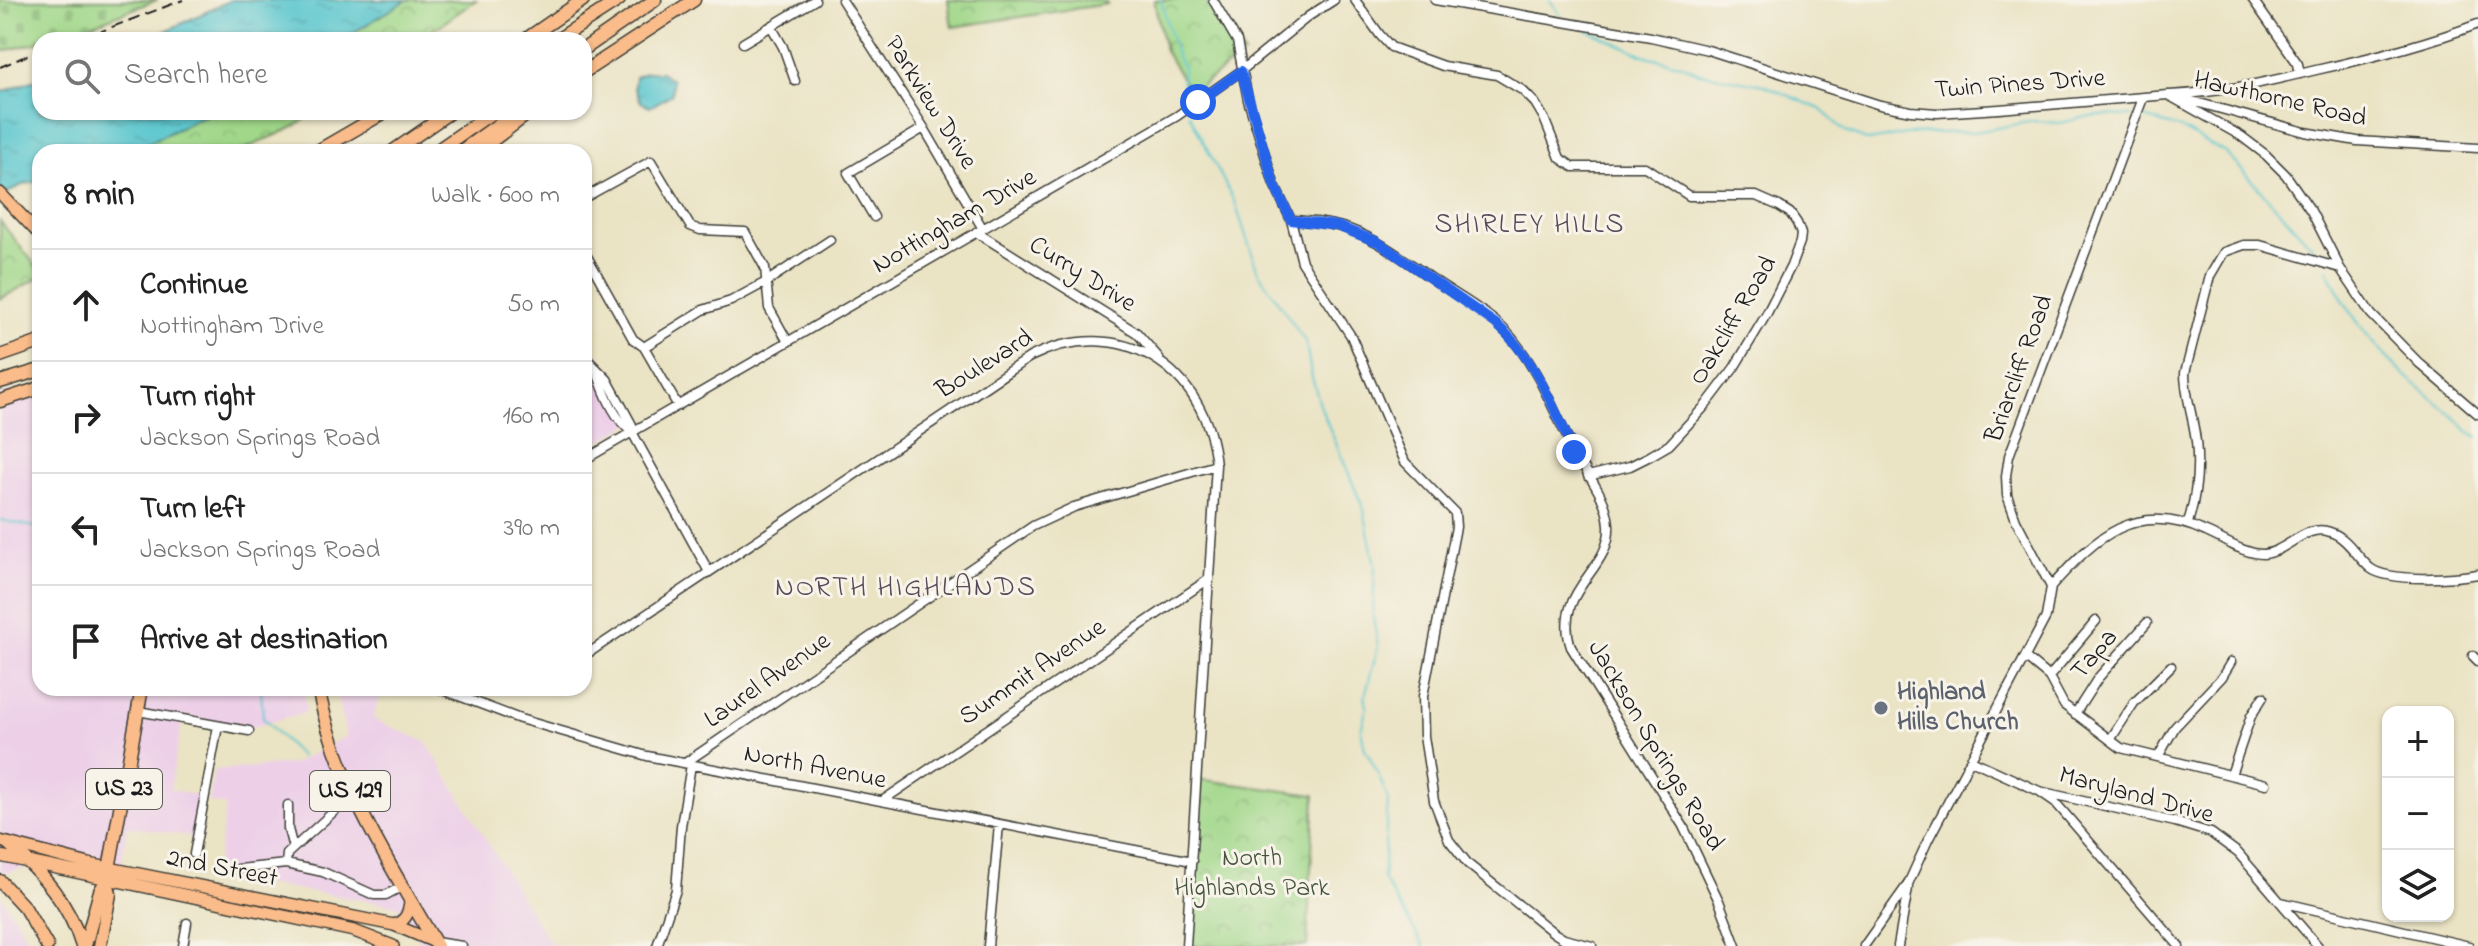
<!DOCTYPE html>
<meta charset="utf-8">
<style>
:root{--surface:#fff;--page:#f6f6f6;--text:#222;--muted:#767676;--line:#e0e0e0}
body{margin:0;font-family:"Indie Flower",sans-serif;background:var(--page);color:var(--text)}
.controls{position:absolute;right:24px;bottom:24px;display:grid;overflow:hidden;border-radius:16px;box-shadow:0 2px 6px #0004}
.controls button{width:72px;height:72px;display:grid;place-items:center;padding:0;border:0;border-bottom:2px solid var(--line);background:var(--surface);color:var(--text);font:40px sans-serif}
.stop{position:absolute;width:24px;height:24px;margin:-18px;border:6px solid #2563eb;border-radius:50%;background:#fff}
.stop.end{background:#2563eb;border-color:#fff;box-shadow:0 2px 8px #0008}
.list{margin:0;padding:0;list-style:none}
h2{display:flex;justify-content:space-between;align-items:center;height:104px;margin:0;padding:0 32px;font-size:34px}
h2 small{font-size:26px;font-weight:400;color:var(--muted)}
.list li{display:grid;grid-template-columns:52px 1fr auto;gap:24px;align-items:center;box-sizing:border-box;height:112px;padding:0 32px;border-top:2px solid var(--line)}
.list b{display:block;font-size:30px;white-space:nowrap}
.list p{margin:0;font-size:26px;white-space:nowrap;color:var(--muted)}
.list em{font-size:26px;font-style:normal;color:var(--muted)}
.icon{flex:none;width:44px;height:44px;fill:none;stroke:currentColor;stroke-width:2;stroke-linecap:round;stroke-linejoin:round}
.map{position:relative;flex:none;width:2478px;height:946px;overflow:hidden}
.search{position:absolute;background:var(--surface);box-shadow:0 2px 6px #0004;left:32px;top:32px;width:560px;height:88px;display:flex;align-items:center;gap:20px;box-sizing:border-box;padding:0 28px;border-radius:24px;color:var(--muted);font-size:30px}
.panel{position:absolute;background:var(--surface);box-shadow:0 2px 6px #0004;left:32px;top:144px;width:560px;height:552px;border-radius:24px}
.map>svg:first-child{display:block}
.built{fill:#edd0e8}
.cemetery{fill:url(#cemetery-stones);stroke:#5e7a52;stroke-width:2}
.park{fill:url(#park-crowns);stroke:#5e7a52;stroke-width:2}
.water{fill:url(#water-ripples);stroke:#3a7175;stroke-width:2}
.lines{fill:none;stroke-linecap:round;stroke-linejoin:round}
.stream{stroke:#59c6ce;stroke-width:2}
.minor-casing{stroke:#3b3a35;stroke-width:11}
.major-casing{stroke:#3b3a35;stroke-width:14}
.highway-casing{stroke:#3b3a35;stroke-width:15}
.minor{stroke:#fff;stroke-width:8}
.major{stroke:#f9bc8a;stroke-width:11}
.highway{stroke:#f9bc8a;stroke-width:12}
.rail{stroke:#1c1c1c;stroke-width:2;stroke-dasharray:12 6;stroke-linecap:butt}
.route{stroke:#2563eb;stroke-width:10}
.worship-dot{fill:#6b7280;stroke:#f7f3e8;stroke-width:3}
.labels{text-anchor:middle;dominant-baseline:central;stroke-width:6;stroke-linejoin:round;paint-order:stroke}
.shield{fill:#f7f3e8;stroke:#5e5c59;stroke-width:2}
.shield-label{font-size:24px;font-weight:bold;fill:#1c1c1c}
.street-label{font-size:26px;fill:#1c1c1c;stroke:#f7f3e8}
.worship-label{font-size:26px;font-weight:bold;fill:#5b616d;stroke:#f7f3e8;text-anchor:start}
.park-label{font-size:26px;fill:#44543d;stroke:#f7f3e8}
.neighbourhood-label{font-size:28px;letter-spacing:2px;fill:#584b59;stroke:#f7f3e8}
</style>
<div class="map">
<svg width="2478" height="946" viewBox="0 0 2478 946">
<defs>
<pattern id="cemetery-stones" width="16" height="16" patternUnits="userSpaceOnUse" patternTransform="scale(2)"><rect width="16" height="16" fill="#a0d789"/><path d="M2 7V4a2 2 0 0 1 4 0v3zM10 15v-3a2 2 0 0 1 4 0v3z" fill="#89b876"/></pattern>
<pattern id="park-crowns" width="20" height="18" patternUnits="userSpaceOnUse" patternTransform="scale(2)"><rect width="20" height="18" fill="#a0d789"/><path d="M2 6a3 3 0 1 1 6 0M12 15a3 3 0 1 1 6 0" fill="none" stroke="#89b876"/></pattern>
<pattern id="water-ripples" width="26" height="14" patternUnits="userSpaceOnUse" patternTransform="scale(2)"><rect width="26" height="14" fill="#59c6ce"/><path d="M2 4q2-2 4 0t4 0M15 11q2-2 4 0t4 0" fill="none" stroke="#4daab0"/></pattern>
</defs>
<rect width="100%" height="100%" fill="#f7f3e8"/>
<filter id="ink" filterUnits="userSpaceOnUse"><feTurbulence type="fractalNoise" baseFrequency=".0125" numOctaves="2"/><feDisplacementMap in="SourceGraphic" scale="16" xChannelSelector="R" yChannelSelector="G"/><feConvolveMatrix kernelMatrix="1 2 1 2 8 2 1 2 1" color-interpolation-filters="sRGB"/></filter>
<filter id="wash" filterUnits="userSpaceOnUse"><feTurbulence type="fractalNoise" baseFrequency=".006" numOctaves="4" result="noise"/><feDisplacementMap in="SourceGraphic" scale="32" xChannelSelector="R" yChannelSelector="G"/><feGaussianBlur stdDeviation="1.8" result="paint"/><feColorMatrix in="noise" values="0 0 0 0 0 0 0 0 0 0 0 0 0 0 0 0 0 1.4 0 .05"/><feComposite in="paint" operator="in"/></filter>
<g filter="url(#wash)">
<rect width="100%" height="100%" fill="#eae3c4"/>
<path class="built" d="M584 332 637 420 584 450Z
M37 385 40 399V688H304L306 712 252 727 183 716 170 789 202 797 194 837 127 826 121 866 68 857 0 874V395Z
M335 688H382L373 719 426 742 549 942 562 946H423L399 906 215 876 226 806 209 802 214 770 294 764 346 736Z
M0 895 20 925 31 946H0Z"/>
<path class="cemetery" d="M0 0H157L59 37 0 52Z"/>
<path class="park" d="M407 0H476L419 40H341Z
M948 0H1102L1107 4 952 27Z
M1154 0H1206L1244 54 1191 93 1165 51Z
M211 112H316L292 128 238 152H130Z
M0 221 40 271V277L0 299Z
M1197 779 1315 795 1307 946H1191Z"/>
<path class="water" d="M231 0H407L341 40H147Z
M647 72H661L672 80V94L650 107 641 102 634 87 635 77Z
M40 78V112H211L130 152H40V181L22 185 0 197V93Z"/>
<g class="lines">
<path class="stream" d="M1161 0 1176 55 1183 68 1182 100 1186 108
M1550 0 1561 16
M1587 30 1646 56 1682 65 1699 73 1764 85 1820 109 1846 132 1869 141 1906 134 1975 132 2034 121 2060 123 2095 115 2131 116
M1189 114 1235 203 1258 272 1306 343 1311 374 1321 408 1364 510 1375 566 1373 616 1378 647 1365 696 1367 706 1361 730 1365 749 1377 771 1388 799 1383 879 1424 946
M2141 117 2180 128 2226 153 2321 256
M2327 269C2347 312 2375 350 2412 381 2431 398 2451 412 2468 431L2478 437
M0 520 40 528
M261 688 263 718 301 757"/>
</g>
</g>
<g filter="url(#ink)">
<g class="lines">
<defs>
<path id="minor" d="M842 0 924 128 983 229
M1213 0 1237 41 1248 100 1274 184 1291 220 1302 262 1351 336 1405 462 1455 513 1456 527 1423 696 1424 736 1434 801 1449 840 1468 864 1554 933 1564 939 1592 946
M1355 0 1380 35 1391 47 1443 66 1497 75 1522 90 1535 103 1544 118 1560 158 1573 167H1645L1689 196H1756L1779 206 1790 213 1797 223 1801 234 1800 242 1791 266 1766 315 1734 368 1706 405 1669 445 1650 456 1630 466 1588 476
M1435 0 1651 37 1708 50 1880 105 1911 111 1937 113 1999 109 2168 95 2241 136 2266 155 2286 175 2311 211 2340 268 2371 314 2419 363 2478 414
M2253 0 2298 64 2300 74
M771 26 783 47 795 81
M743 43 815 0
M2169 95C2220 93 2267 82 2316 70 2371 58 2426 44 2478 24
M2181 98 2305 132 2357 141 2478 148
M584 198 651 161 690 226 700 230 745 232 765 268 769 308 788 342
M874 217 848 173 924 128
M1291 220C1311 221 1332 223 1351 230 1381 241 1407 262 1434 280 1459 297 1492 314 1512 338 1539 371 1554 412 1573 449 1586 474 1607 496 1609 525 1612 571 1552 589 1571 647L1683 826 1719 901 1736 946
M976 232 1137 333 1159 358
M584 251 633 339 644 347 678 406
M644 347 703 310 731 301 766 282 830 240
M584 356 607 379 632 425V432
M596 368C602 388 614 419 632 432L709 572
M584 460 1177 116 1241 71 1309 16 1334 0
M2188 523C2198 490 2200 456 2193 423 2190 406 2185 391 2185 373L2210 276 2224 252 2244 245H2260L2340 268
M2051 587C2095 537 2137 499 2206 532 2223 539 2244 554 2263 554 2286 553 2305 523 2330 532 2347 537 2357 557 2370 568 2389 583 2455 578 2478 574
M584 656 1030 357C1120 312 1207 368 1216 465L1186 946
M2473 656 2478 661
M2026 658 2049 677 2064 705 2121 748 2266 784
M2049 677 2096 621
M438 688 520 719 647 756 1192 861
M459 693 498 688
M138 711 249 731
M2075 714 2098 678 2147 623
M2110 740 2134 703 2171 666
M2158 757 2175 727 2222 677 2231 662
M1971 760 2039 791 2055 802 2179 946
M685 763 1033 526 1074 507 1216 465
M2231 775 2251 716 2263 697
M2039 791 2175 822 2211 833 2238 853 2318 946
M882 801 1209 579
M288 805V829L293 848
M194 854 218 726
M286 864 287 854 352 795
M220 871 286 864 323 872 374 895H386L401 887
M2281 902 2469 946
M435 942 462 946
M183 946 187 923
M657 946 676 890 681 826 691 765
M988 946 999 824
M1864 946 1908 884 1928 840 2046 617 2051 587 2016 520 2007 495 2006 476 2009 456 2143 98
M1898 946 1908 888"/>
<path id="major" d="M0 193 40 235
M0 841 89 864 394 925 435 942
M0 856 354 931 393 946
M394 925C405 921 409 914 410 902"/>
<path id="highway" d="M525 40 583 0
M557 40 619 0
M584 49 655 0
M584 72 694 0
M316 152 385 112
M392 152 450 112
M435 152 493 112
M460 152 516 112
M477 152 530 112
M0 356 40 342
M0 382 40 370
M0 401 40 388
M318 688C337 784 389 863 437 946
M9 844C42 873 69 903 82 946
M0 881 25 908 47 946
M85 946 100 891 107 880
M100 946 110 894 107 880 142 688"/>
</defs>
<use href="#minor" class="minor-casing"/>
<use href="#major" class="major-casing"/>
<use href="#highway" class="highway-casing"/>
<use href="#minor" class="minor"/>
<use href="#major" class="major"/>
<use href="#highway" class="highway"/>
<path class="rail" d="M78 40 183 0
M0 67 40 50"/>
</g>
</g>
<g class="lines" filter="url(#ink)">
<path class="route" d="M1198 102 1241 71 1274 184 1291 220 1337 226 1378 242 1496 324C1534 356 1554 408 1574 452"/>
</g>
<circle class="worship-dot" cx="1881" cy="708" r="8"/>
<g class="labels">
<g class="shield">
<rect x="86" y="769" width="76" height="40" rx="6"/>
<rect x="310" y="771" width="80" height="40" rx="6"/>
</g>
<g class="shield-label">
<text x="124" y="789">US 23</text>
<text x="350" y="791">US 129</text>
</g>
<g class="street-label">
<text transform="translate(2020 85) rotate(-4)">Twin Pines Drive</text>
<text transform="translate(2280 100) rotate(13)">Hawthorne Road</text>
<text transform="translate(930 103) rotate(58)">Parkview Drive</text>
<text transform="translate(955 222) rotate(-30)">Nottingham Drive</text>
<text transform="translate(1082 275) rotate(32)">Curry Drive</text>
<text transform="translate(1734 321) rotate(-59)">Oakcliff Road</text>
<text transform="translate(985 365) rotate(-32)">Boulevard</text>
<text transform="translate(2020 369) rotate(-70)">Briarcliff Road</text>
<text transform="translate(2095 655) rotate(-50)">Tapa</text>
<text transform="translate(1033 673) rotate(-34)">Summit Avenue</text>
<text transform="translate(768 681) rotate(-35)">Laurel Avenue</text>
<text transform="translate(1655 746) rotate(59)">Jackson Springs Road</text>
<text transform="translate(815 768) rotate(11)">North Avenue</text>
<text transform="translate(2136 796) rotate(15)">Maryland Drive</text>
<text transform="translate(222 869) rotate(11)">2nd Street</text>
</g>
<g class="worship-label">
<text x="1897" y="693">Highland<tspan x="1897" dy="30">Hills Church</tspan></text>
</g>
<g class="park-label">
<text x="1252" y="859">North<tspan x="1252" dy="30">Highlands Park</tspan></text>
</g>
<g class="neighbourhood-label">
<text x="1530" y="225">SHIRLEY HILLS</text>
<text x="906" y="588">NORTH HIGHLANDS</text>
</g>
</g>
</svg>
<div class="controls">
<button>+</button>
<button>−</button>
<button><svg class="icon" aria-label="layers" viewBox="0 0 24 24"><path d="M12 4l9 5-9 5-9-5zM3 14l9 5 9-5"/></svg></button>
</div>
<div class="stop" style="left:1198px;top:102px"></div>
<div class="stop end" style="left:1574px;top:452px"></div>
<div class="search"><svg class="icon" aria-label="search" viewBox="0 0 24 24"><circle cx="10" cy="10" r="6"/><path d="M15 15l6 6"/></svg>Search here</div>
<section class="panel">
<h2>8 min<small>Walk · 600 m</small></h2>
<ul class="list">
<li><svg class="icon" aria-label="ahead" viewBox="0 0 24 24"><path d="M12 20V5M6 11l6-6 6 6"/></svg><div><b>Continue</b><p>Nottingham Drive</p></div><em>50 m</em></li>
<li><svg class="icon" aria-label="right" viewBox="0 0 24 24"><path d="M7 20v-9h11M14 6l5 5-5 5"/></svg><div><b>Turn right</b><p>Jackson Springs Road</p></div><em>160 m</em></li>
<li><svg class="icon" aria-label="left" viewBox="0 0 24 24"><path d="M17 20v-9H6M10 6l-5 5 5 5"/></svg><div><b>Turn left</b><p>Jackson Springs Road</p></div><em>390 m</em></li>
<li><svg class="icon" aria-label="arrive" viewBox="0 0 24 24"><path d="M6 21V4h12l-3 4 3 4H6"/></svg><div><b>Arrive at destination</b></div></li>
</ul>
</section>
</div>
